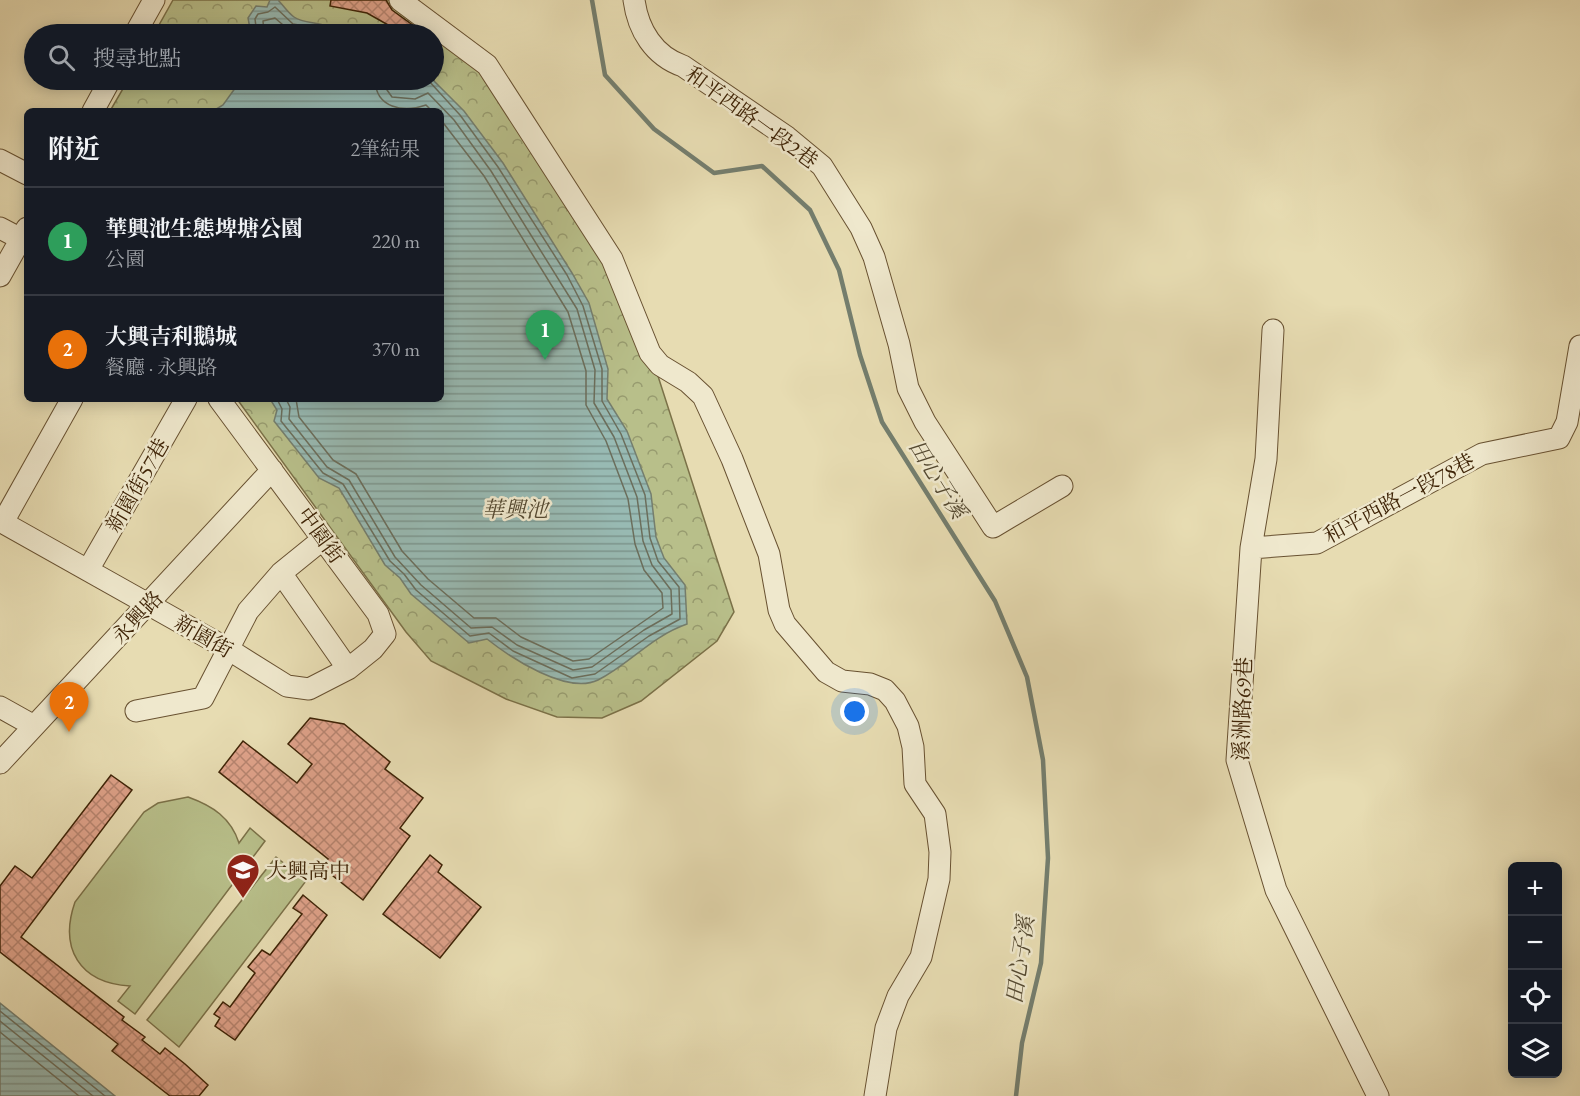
<!DOCTYPE html>
<html lang="zh-TW">
<meta charset="utf-8">
<style>
:root{--surface:#171b24;--page:#20242c;--text:#f1f3f6;--muted:#9ea1a6;--line:#363941;--accent:#c59692}
body{margin:0;font-family:"EB Garamond","Noto Serif TC",serif;background:var(--page);color:var(--text)}
.controls{position:absolute;right:18px;bottom:18px;display:grid;overflow:hidden;border-radius:9px;box-shadow:0 3px 15px #0003}
.controls button{width:54px;height:54px;display:grid;place-items:center;padding:0;border:0;border-bottom:2px solid var(--line);background:var(--surface);color:var(--text);font:30px sans-serif}
.you{position:absolute;left:855px;top:712px;width:21px;height:21px;margin:-15px;border:4px solid #fff;border-radius:50%;background:#1a73e8;box-shadow:0 0 0 9px #1a73e833}
.badge{display:grid;place-items:center;width:39px;height:39px;border-radius:50%;background:var(--accent);color:#fff;font-size:20px;font-weight:700}
.pin{position:absolute;translate:-50% -50px;filter:drop-shadow(0 2px 3px #0008)}
.pin::after{content:'';position:absolute;top:32px;width:21px;height:18px;background:inherit;clip-path:polygon(0 0,100% 0,50% 100%)}
.list{margin:0;padding:0;list-style:none}
h2{display:flex;justify-content:space-between;align-items:center;height:78px;margin:0;padding:0 24px;font-size:26px}
h2 small{font-size:20px;font-weight:400;color:var(--muted)}
.list li{display:grid;grid-template-columns:39px 1fr auto;gap:18px;align-items:center;box-sizing:border-box;height:108px;padding:0 24px;border-top:2px solid var(--line)}
.list b{display:block;font-size:22px;white-space:nowrap}
.list p{margin:0;font-size:20px;white-space:nowrap;color:var(--muted)}
.list em{font-size:20px;font-style:normal;color:var(--muted)}
.icon{flex:none;width:33px;height:33px;fill:none;stroke:currentColor;stroke-width:2;stroke-linecap:round;stroke-linejoin:round}
.map{position:relative;flex:none;width:1580px;height:1096px;overflow:hidden}
.search{position:absolute;background:var(--surface);box-shadow:0 3px 15px #0003;left:24px;top:24px;width:420px;height:66px;display:flex;align-items:center;gap:15px;box-sizing:border-box;padding:0 21px;border-radius:33px;color:var(--muted);font-size:22px}
.panel{position:absolute;background:var(--surface);box-shadow:0 3px 15px #0003;left:24px;top:108px;width:420px;height:294px;border-radius:9px}
.map>svg:first-child{display:block}
.forest{fill:url(#forest-crowns);stroke:#7b7148;stroke-width:1.5}
.pitch{fill:#b8bf8a;stroke:#7b7148;stroke-width:1.5}
.water{fill:url(#water-rules);stroke:#747e6e;stroke-width:1.5}
.lines{fill:none;stroke-linecap:round;stroke-linejoin:round}
.shore{stroke:#6b6e5c;stroke-width:1.5}
.stream{stroke:#747e6e;stroke-width:4.5}
.building{fill:url(#building-cross-hatch);stroke:#3e2306;stroke-width:1.5}
.minor-casing{stroke:#685131;stroke-width:23}
.minor{stroke:#efe8cd;stroke-width:21}
.labels{text-anchor:middle;dominant-baseline:central;stroke-width:5;stroke-linejoin:round;paint-order:stroke}
.street-label{font-size:21px;fill:#3e2306;stroke:#efe8cd}
.poi-label{font-size:21px;fill:#3e2306;stroke:#efe8cd;text-anchor:start}
.water-label{font-size:22px;font-style:italic;fill:#544931;stroke:#efe8cd}
</style>
<div class="map">
<svg width="1580" height="1096" viewBox="0 0 1580 1096">
<defs>
<pattern id="forest-crowns" width="20" height="18" patternUnits="userSpaceOnUse" patternTransform="scale(1.5)"><rect width="20" height="18" fill="#b8bf8a"/><path d="M2 6a3 3 0 1 1 6 0M12 15a3 3 0 1 1 6 0" fill="none" stroke="#979b6f"/></pattern>
<pattern id="water-rules" width="6" height="5" patternUnits="userSpaceOnUse" patternTransform="scale(1.5)"><rect width="6" height="5" fill="#98bab3"/><path d="M0 2.5h6" fill="none" stroke="#7d9790"/></pattern>
<pattern id="building-cross-hatch" width="8" height="8" patternUnits="userSpaceOnUse" patternTransform="scale(1.5)"><rect width="8" height="8" fill="#dfa28a"/><path d="M0 0l8 8M0 8l8-8" fill="none" stroke="#b6846f"/></pattern>
</defs>
<rect width="100%" height="100%" fill="#e7dcb2"/>
<filter id="stains"><feTurbulence type="fractalNoise" baseFrequency=".00333" numOctaves="4"/><feColorMatrix values="0 0 0 0 .2 0 0 0 0 .09 0 0 0 0 .02 0 0 0 .5 -.17"/></filter>
<radialGradient id="worn" r=".72"><stop offset=".6" stop-color="#630" stop-opacity="0"/><stop offset="1" stop-color="#630" stop-opacity=".3"/></radialGradient>
<path class="forest" d="M173 0H393L464 56 494 85 607 256 657 373 734 612 717 641 641 701 602 718 557 717 506 699 431 661 406 632 237 399H441V111H110L128 80H434V34H154Z"/>
<path class="pitch" d="M188 797C213 806 231 818 239 843L250 828 265 841 135 1014 118 1001 130 986C79 983 59 948 75 902L144 812 158 803Z
M276 857 306 881 179 1047 147 1020Z"/>
<path class="water" d="M270 0H278C283 5 288 13 294 17 307 26 325 19 338 34H251L248 18 256 6 267 7Z
M241 80H397L399 86H414L415 80H433L464 111 503 163 572 273 589 303 608 369 607 399 627 431 651 494 656 537 664 558 685 585 687 624C650 637 630 664 598 680 567 695 511 658 487 639L469 643 411 594 400 578 385 565 339 488 319 478 274 421 277 410 270 399H441V111H213L223 105Z
M0 1003 115 1096H0Z"/>
<g class="lines">
<path class="shore" d="M257 34 255 19 258 14 268 12 275 7 293 24 315 28 330 34
M264 34 263 21 275 18 290 31 311 34
M375 80C376 108 403 113 426 105L432 111
M277 399 282 409 281 421 323 473 343 484 390 561 404 574 416 590 470 636 489 633 513 651 572 678 595 674 649 636 680 619 679 587 658 561 650 538 645 495 621 434 602 401V369L583 306 567 275 498 167 460 115 428 80
M286 399 290 407 289 419 327 467 349 480 395 557 421 585 471 628 492 627 517 645 573 670 592 667 644 630 672 614 671 590 652 565 643 541 637 497 614 437 594 403 595 370 577 309 491 171 454 120 428 93 415 99 392 97 387 90 384 80
M296 399 299 417 333 460 356 474 402 551 428 579 474 618H496L521 637 573 661 589 659 663 608 662 593 644 570 635 544 628 499 606 441 586 405V371L568 312 484 176 441 120
M0 1011 105 1096
M0 1021 93 1096
M0 1032 79 1096"/>
<path class="stream" d="M592 0 605 75 654 129 714 173 762 166 810 210 839 270 860 355 882 422 995 601 1027 677 1043 760 1048 858 1041 963 1022 1043 1016 1096"/>
</g>
<path class="building" d="M331 0H386L392 10 425 34H404L367 13 330 6Z
M310 718 344 724 390 762 385 769 423 798 400 828 410 836 363 900 322 867 328 859 219 772 243 741 297 783 312 764 288 744Z
M111 775 132 790 21 937 124 1017 122 1020 145 1037 142 1040 160 1054 165 1048 185 1064 208 1085 199 1096H170L112 1051 118 1044 0 952V886L15 866 32 878Z
M430 855 442 865 438 872 481 907 440 958 383 914Z
M303 895 327 915 235 1040 215 1026 220 1018 214 1014 223 1002 230 1007 255 973 248 967 262 950 270 955 302 914 293 908Z"/>
<g class="lines">
<defs>
<path id="minor" d="M400 0 487 65 612 259 650 353 660 365 688 382 703 396 732 459 769 554 779 610 785 624 826 672 842 681 870 684 885 690 895 701 908 726 913 747 915 784 935 814 940 852 939 879 921 957 898 996 886 1028 875 1096
M634 0C638 30 654 56 683 66L787 137 822 166 861 228 874 257 899 344 908 388 925 422 993 527 1062 486
M135 34 154 0
M93 111 110 80
M0 160 27 174
M0 228 21 239
M0 276 27 228
M1273 330 1266 459 1251 548 1237 760 1276 890 1378 1096
M0 521 228 649 287 686 309 689 348 669 373 649 385 634 378 614 219 399
M3 522 72 399
M1251 548 1317 543 1482 454 1559 438 1567 422 1580 346
M88 570 186 399
M281 573 348 669
M0 707 34 726
M136 711 203 698 248 611 281 573 323 539
M0 763 272 470"/>
</defs>
<use href="#minor" class="minor-casing"/>
<use href="#minor" class="minor"/>
</g>
<defs>
<symbol id="school-pin" viewBox="-11 -11 22 30"><path d="M0 17L-7.5 6A9.5 9.5 0 1 1 7.5 6Z" fill="#8f2418" stroke="#efe8cd"/><path d="M0-5L7-2L0 1L-7-2ZM-4 1L0 2.5L4 1V4Q0 6-4 4Z" fill="#fff"/></symbol>
</defs>
<g fill-rule="evenodd">
<use href="#school-pin" x="224" y="851" width="38" height="52"/>
</g>
<g class="labels">
<g class="street-label">
<text transform="translate(752 117) rotate(36)">和平西路一段2巷</text>
<text transform="translate(137 485) rotate(-60)">新園街57巷</text>
<text transform="translate(1399 498) rotate(-28)">和平西路一段78巷</text>
<text transform="translate(321 535) rotate(54)">中園街</text>
<text transform="translate(137 617) rotate(-47)">永興路</text>
<text transform="translate(204 636) rotate(30)">新園街</text>
<text transform="translate(1242 709) rotate(-88)">溪洲路69巷</text>
</g>
<g class="poi-label">
<text x="266" y="870">大興高中</text>
</g>
<g class="water-label">
<text transform="translate(938 479) rotate(58)">田心子溪</text>
<text x="515" y="509">華興池</text>
<text transform="translate(1020 960) rotate(-82)">田心子溪</text>
</g>
</g>
<rect width="100%" height="100%" filter="url(#stains)"/>
<rect width="100%" height="100%" fill="url(#worn)"/>
</svg>
<div class="controls">
<button>+</button>
<button>−</button>
<button><svg class="icon" aria-label="locate" viewBox="0 0 24 24"><circle cx="12" cy="12" r="6"/><path d="M12 2v4M12 18v4M2 12h4M18 12h4"/></svg></button>
<button><svg class="icon" aria-label="layers" viewBox="0 0 24 24"><path d="M12 4l9 5-9 5-9-5zM3 14l9 5 9-5"/></svg></button>
</div>
<div class="you"></div>
<div class="pin badge" style="left:545px;top:360px;background:#2e9e5b">1</div>
<div class="pin badge" style="left:69px;top:732px;background:#e8710a">2</div>
<div class="search"><svg class="icon" aria-label="search" viewBox="0 0 24 24"><circle cx="10" cy="10" r="6"/><path d="M15 15l6 6"/></svg>搜尋地點</div>
<section class="panel">
<h2>附近<small>2筆結果</small></h2>
<ul class="list">
<li><span class="badge" style="background:#2e9e5b">1</span><div><b>華興池生態埤塘公園</b><p>公園</p></div><em>220 m</em></li>
<li><span class="badge" style="background:#e8710a">2</span><div><b>大興吉利鵝城</b><p>餐廳 · 永興路</p></div><em>370 m</em></li>
</ul>
</section>
</div>
